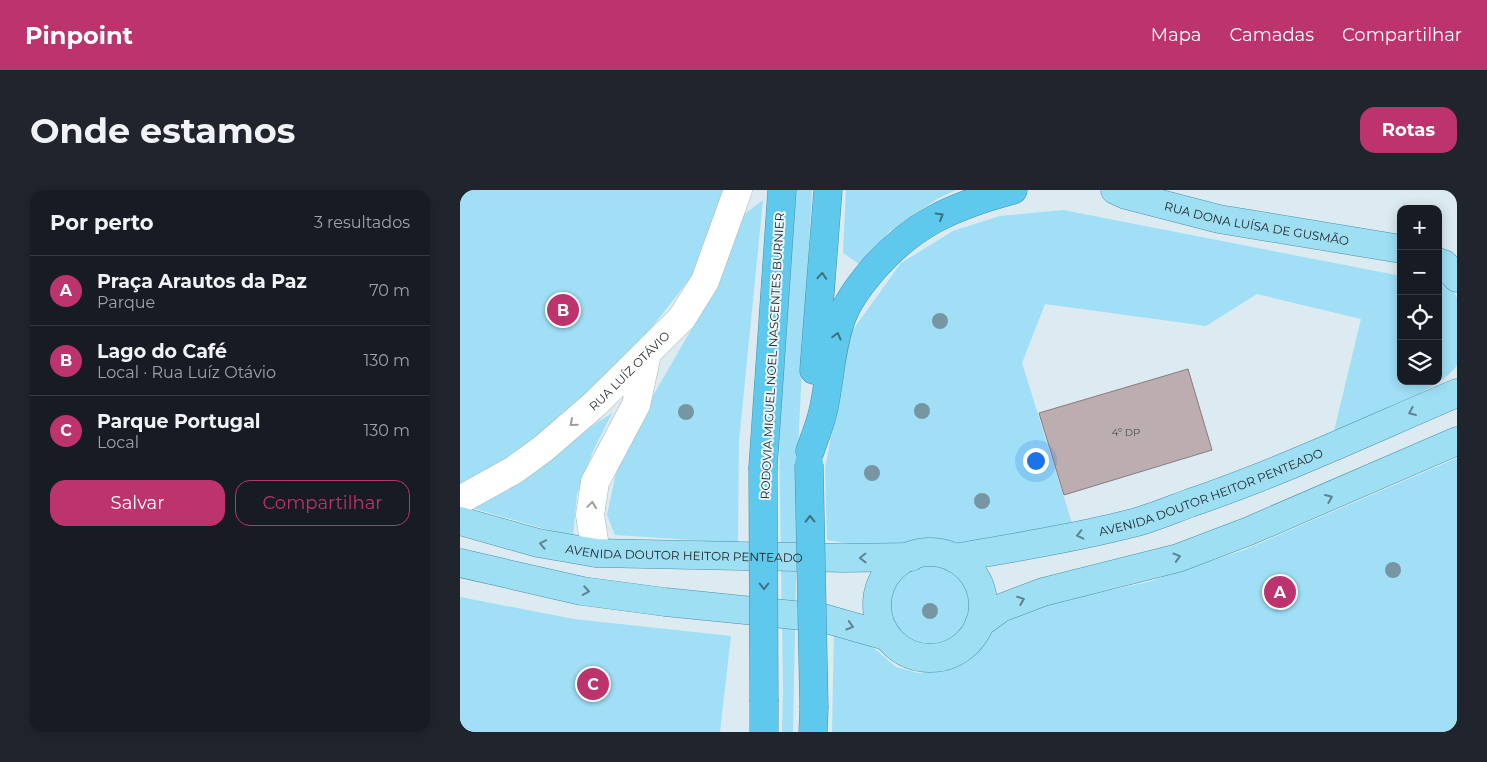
<!DOCTYPE html>
<html lang="pt">
<meta charset="utf-8">
<style>
:root{--surface:#171b24;--page:#20242c;--text:#f1f3f6;--muted:#9ea1a6;--line:#363941;--accent:#bd336e}
body{margin:0;font-family:Montserrat,sans-serif;background:var(--page);color:var(--text)}
.controls{position:absolute;right:15px;top:15px;display:grid;overflow:hidden;border-radius:10px;box-shadow:0 2px 12px #0003}
.controls button{width:45px;height:45px;display:grid;place-items:center;padding:0;border:0;border-bottom:1px solid var(--line);background:var(--surface);color:var(--text);font:25px sans-serif}
.you{position:absolute;left:575px;top:270px;width:18px;height:18px;margin:-12px;border:4px solid #fff;border-radius:50%;background:#1a73e8;box-shadow:0 0 0 8px #1a73e833}
.badge{display:grid;place-items:center;width:32px;height:32px;border-radius:50%;background:var(--accent);color:#fff;font-size:16px;font-weight:700}
.pin{position:absolute;translate:-50% -50%;border:2px solid #fff;box-shadow:0 1px 5px #0006}
.list{margin:0;padding:0;list-style:none}
h2{display:flex;justify-content:space-between;align-items:center;height:65px;margin:0;padding:0 20px;font-size:21px}
h2 small{font-size:16px;font-weight:400;color:var(--muted)}
.list li{display:grid;grid-template-columns:32px 1fr auto;gap:15px;align-items:center;box-sizing:border-box;height:70px;padding:0 20px;border-top:1px solid var(--line)}
.list b{display:block;font-size:19px;white-space:nowrap}
.list p{margin:0;font-size:16px;white-space:nowrap;color:var(--muted)}
.list em{font-size:16px;font-style:normal;color:var(--muted)}
.actions{display:flex;gap:10px;padding:15px 20px}
.actions a{flex:1;padding:11px 0;border:1px solid var(--accent);border-radius:15px;text-align:center;font-size:18px;color:var(--accent)}
.actions .main{background:var(--accent);color:#fff}
.icon{flex:none;width:28px;height:28px;fill:none;stroke:currentColor;stroke-width:2;stroke-linecap:round;stroke-linejoin:round}
.map{position:relative;flex:none;width:997px;height:542px;overflow:hidden;border-radius:15px}
header{display:flex;align-items:center;gap:30px;box-sizing:border-box;height:70px;padding:0 25px;background:var(--accent);color:#fff}
header strong{font-size:24px}
nav{display:flex;gap:28px;margin-inline-start:auto;font-size:18px}
.intro{display:flex;align-items:center;justify-content:space-between;box-sizing:border-box;height:120px;padding:0 30px}
h1{margin:0;font-size:35px}
.button{padding:12px 22px;border-radius:15px;background:var(--accent);color:#fff;font-size:18px;font-weight:700}
main{display:flex;gap:30px;padding:0 30px}
aside{flex:1;background:var(--surface);border-radius:15px;box-shadow:0 2px 12px #0003}
.map>svg:first-child{display:block}
.green{fill:#a0dff6}
.building{fill:#bcadb1;stroke:#897b7e}
.lines{fill:none;stroke-linecap:round;stroke-linejoin:round}
.minor-casing{stroke:#a7b6bb;stroke-width:29}
.major-casing{stroke:#4990a8;stroke-width:29}
.highway-casing{stroke:#4990a8;stroke-width:29}
.minor{stroke:#fff;stroke-width:28}
.major{stroke:#9edff4;stroke-width:28}
.highway{stroke:#5ec9ec;stroke-width:28}
.highway-bridge-casing{stroke:#4990a8;stroke-width:29;stroke-linecap:butt}
.highway-bridge{stroke:#5ec9ec;stroke-width:28}
.tree{fill:#7896a1}
.oneway{stroke:#3d7081}
.oneway2{stroke:#60838f}
.oneway3{stroke:#9c9e9f}
.labels{text-anchor:middle;dominant-baseline:central;stroke-width:4;stroke-linejoin:round;paint-order:stroke}
.number-label{font-size:10px;fill:#48484c}
.street-label{font-size:12px;fill:#22272a;stroke:#e9f8fe}
</style>
<header>
<strong>Pinpoint</strong>
<nav><a>Mapa</a><a>Camadas</a><a>Compartilhar</a></nav>
</header>
<div class="intro"><h1>Onde estamos</h1><a class="button">Rotas</a></div>
<main>
<aside>
<h2>Por perto<small>3 resultados</small></h2>
<ul class="list">
<li><span class="badge">A</span><div><b>Praça Arautos da Paz</b><p>Parque</p></div><em>70 m</em></li>
<li><span class="badge">B</span><div><b>Lago do Café</b><p>Local · Rua Luíz Otávio</p></div><em>130 m</em></li>
<li><span class="badge">C</span><div><b>Parque Portugal</b><p>Local</p></div><em>130 m</em></li>
</ul>
<div class="actions"><a class="main">Salvar</a><a>Compartilhar</a></div>
</aside>
<div class="map">
<svg width="997" height="542" viewBox="0 0 997 542">
<rect width="100%" height="100%" fill="#dbebf1"/>
<path class="green" d="M0 0H265L259 26 233 85 177 156 95 236 34 283 0 296Z
M336 0H352L339 236 333 542H322L323 498 319 242Z
M386 0H496L477 9 430 41 399 74 383 63Z
M303 10 279 251 278 353 155 345 147 325 157 278 187 216 257 95 275 31Z
M603 20 941 86V191H978V93L991 95 997 108V175C981 201 904 228 874 241L901 129 797 104 746 136 585 114 562 173 612 333 515 354 466 358 423 360 367 350 365 278 392 141 441 73 493 41 540 26Z
M152 223 133 261 117 304 113 347 12 318 66 288 109 251Z
M997 268V542H372L374 440 395 447 415 459 436 477 458 483 486 480 508 464 531 442 560 424 597 412 688 392 784 360Z
M423 415a46 46 0 1 1 92 0a46 46 0 1 1-92 0Z
M0 407 114 429 271 446 260 542H0Z"/>
<path class="building" d="M728 179 752 260 604 305 579 223Z"/>
<g class="lines">
<defs>
<g id="minor">
<path id="s1" d="M0 310 54 280 84 258 136 213 222 128 245 91 278 0"/>
<path d="M136 363 130 325 135 292 176 215 187 164"/>
</g>
<g id="major">
<path id="s2" d="M655 0 666 5 759 29 941 59"/>
<path d="M978 72 984 74 997 88"/>
<path id="s3" d="M0 331 78 353 136 363 384 368 451 367"/>
<circle cx="470" cy="415" r="53"/>
<path id="s4" d="M494 368C553 358 614 348 673 333 692 328 711 320 730 313 821 282 908 241 997 203"/>
<path d="M0 373 122 401 205 412 363 428 426 446"/>
<path d="M519 434 541 418 583 402 718 368 789 341 997 251"/>
</g>
<path id="highway" d="M354 180 368 0
M350 261C355 247 361 232 364 217 370 188 371 156 382 127 388 111 399 96 410 83 451 34 493 16 553 0
M303 277 322 0
M304 542V512
M353 542 354 518"/>
</defs>
<use href="#minor" class="minor-casing"/>
<use href="#major" class="major-casing"/>
<use href="#highway" class="highway-casing"/>
<use href="#minor" class="minor"/>
<use href="#major" class="major"/>
<use href="#highway" class="highway"/>
<defs>
<path id="highway-bridge" d="M349 274 354 518
M303 277 304 512"/>
</defs>
<use href="#highway-bridge" class="highway-bridge-casing"/>
<use href="#highway-bridge" class="highway-bridge"/>
</g>
<g class="tree">
<circle cx="480" cy="131" r="8"/>
<circle cx="462" cy="221" r="8"/>
<circle cx="226" cy="222" r="8"/>
<circle cx="412" cy="283" r="8"/>
<circle cx="522" cy="311" r="8"/>
<circle cx="933" cy="380" r="8"/>
<circle cx="823" cy="410" r="8"/>
<circle cx="470" cy="421" r="8"/>
</g>
<defs><path id="oneway-chevron" d="M-2-3.5L2.5 0L-2 3.5" fill="none" stroke-width="1.6" stroke-linecap="round" stroke-linejoin="round" transform="scale(1.25)"/></defs>
<g class="oneway">
<use href="#oneway-chevron" transform="translate(480 26) rotate(-30)"/>
<use href="#oneway-chevron" transform="translate(362 86) rotate(-86)"/>
<use href="#oneway-chevron" transform="translate(377 146) rotate(-75)"/>
<use href="#oneway-chevron" transform="translate(350 329) rotate(-91)"/>
<use href="#oneway-chevron" transform="translate(304 396) rotate(90)"/>
</g>
<g class="oneway2">
<use href="#oneway-chevron" transform="translate(952 222) rotate(157)"/>
<use href="#oneway-chevron" transform="translate(869 308) rotate(-23)"/>
<use href="#oneway-chevron" transform="translate(620 345) rotate(167)"/>
<use href="#oneway-chevron" transform="translate(83 354) rotate(-169)"/>
<use href="#oneway-chevron" transform="translate(717 367) rotate(-17)"/>
<use href="#oneway-chevron" transform="translate(403 368) rotate(179)"/>
<use href="#oneway-chevron" transform="translate(126 401) rotate(9)"/>
<use href="#oneway-chevron" transform="translate(561 410) rotate(-21)"/>
<use href="#oneway-chevron" transform="translate(390 436) rotate(16)"/>
</g>
<g class="oneway3">
<use href="#oneway-chevron" transform="translate(113 233) rotate(139)"/>
<use href="#oneway-chevron" transform="translate(132 315) rotate(-82)"/>
</g>
<g class="labels">
<g class="number-label">
<text x="666" y="242">4º DP</text>
</g>
<g class="street-label">
<text stroke="none"><textPath href="#s2" startOffset="146">RUA DONA LUÍSA DE GUSMÃO</textPath></text>
<text transform="translate(312 166) rotate(-87)">RODOVIA MIGUEL NOEL NASCENTES BURNIER</text>
<text stroke="none"><textPath href="#s1" startOffset="214">RUA LUÍZ OTÁVIO</textPath></text>
<text stroke="none"><textPath href="#s4" startOffset="266">AVENIDA DOUTOR HEITOR PENTEADO</textPath></text>
<text stroke="none"><textPath href="#s3" startOffset="228">AVENIDA DOUTOR HEITOR PENTEADO</textPath></text>
</g>
</g>
</svg>
<div class="controls">
<button>+</button>
<button>−</button>
<button><svg class="icon" aria-label="locate" viewBox="0 0 24 24"><circle cx="12" cy="12" r="6"/><path d="M12 2v4M12 18v4M2 12h4M18 12h4"/></svg></button>
<button><svg class="icon" aria-label="layers" viewBox="0 0 24 24"><path d="M12 4l9 5-9 5-9-5zM3 14l9 5 9-5"/></svg></button>
</div>
<div class="you"></div>
<div class="pin badge" style="left:820px;top:402px">A</div>
<div class="pin badge" style="left:103px;top:120px">B</div>
<div class="pin badge" style="left:133px;top:494px">C</div>
</div>
</main>
